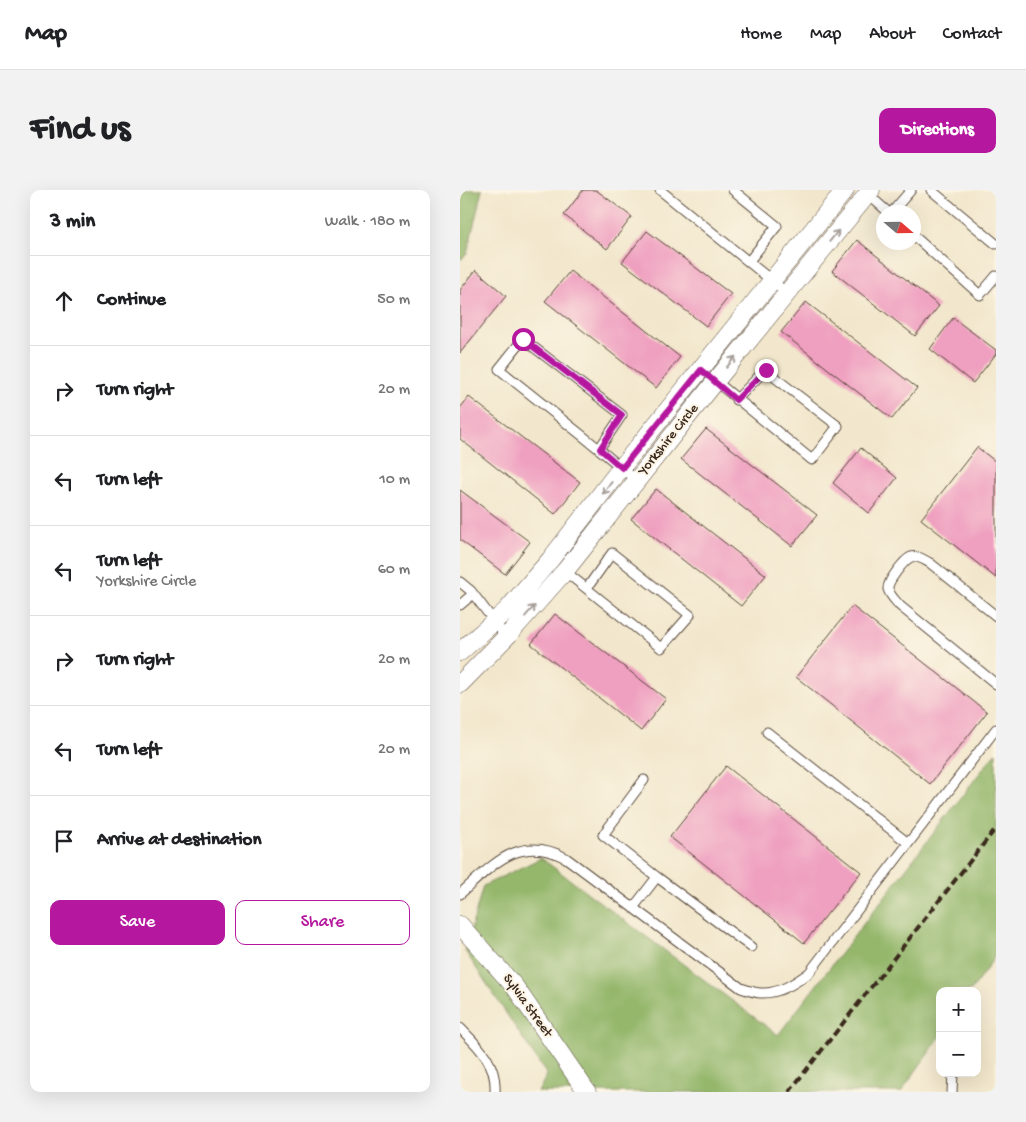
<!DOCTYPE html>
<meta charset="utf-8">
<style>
:root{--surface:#fff;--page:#f2f2f2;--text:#202124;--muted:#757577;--line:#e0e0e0;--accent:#b5179e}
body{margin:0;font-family:"Gochi Hand",sans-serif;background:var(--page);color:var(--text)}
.controls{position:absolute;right:15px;bottom:15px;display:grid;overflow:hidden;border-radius:10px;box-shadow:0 5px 20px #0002}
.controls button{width:45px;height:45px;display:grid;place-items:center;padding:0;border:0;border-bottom:1px solid var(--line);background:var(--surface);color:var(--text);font:25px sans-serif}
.compass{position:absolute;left:416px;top:15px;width:45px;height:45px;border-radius:50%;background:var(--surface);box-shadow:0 5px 20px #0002;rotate:110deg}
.stop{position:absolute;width:15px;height:15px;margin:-11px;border:4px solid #b5179e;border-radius:50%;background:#fff}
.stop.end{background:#b5179e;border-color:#fff;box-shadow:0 1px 5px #0008}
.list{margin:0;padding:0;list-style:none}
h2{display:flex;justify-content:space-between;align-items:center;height:65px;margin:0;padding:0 20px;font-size:21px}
h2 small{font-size:16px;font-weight:400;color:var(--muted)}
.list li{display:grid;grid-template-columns:32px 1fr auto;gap:15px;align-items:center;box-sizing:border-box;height:90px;padding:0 20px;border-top:1px solid var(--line)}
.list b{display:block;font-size:19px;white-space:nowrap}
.list p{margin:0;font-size:16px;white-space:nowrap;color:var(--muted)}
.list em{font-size:16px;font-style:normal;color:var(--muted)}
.actions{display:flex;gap:10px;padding:15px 20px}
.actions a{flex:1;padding:11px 0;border:1px solid var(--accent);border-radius:10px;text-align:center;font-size:18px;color:var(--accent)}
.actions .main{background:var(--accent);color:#fff}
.icon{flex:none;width:28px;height:28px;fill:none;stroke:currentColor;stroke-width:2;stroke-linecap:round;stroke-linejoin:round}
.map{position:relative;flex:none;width:536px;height:902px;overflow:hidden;border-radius:10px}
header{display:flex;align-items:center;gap:30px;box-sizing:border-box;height:70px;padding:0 25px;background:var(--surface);border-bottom:1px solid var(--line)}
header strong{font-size:24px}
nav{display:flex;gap:28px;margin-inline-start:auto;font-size:18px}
.intro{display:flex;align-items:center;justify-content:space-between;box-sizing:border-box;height:120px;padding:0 30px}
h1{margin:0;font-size:35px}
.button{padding:12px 22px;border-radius:10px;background:var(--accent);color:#fff;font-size:18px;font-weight:700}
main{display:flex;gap:30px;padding:0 30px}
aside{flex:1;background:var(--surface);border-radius:10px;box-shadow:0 5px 20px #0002}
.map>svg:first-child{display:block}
.forest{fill:#94b76c;stroke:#687045}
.building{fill:#ef9fbf}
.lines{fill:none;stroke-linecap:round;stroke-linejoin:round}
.service-casing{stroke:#564638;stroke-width:11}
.minor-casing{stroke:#564638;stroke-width:19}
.service{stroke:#fff;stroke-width:9}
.minor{stroke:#fff;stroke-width:18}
.rail{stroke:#3b2a1e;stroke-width:4;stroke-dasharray:8 4;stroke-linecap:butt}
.oneway{stroke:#a79f9a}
.route{stroke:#b5179e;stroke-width:6}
.labels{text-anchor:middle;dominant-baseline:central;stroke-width:4;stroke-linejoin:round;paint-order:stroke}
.street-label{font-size:14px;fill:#3b2a1e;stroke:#fcf5e5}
</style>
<header>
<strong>Map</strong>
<nav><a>Home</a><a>Map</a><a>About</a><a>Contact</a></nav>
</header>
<div class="intro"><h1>Find us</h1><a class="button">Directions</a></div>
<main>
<aside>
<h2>3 min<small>Walk · 180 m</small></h2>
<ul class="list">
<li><svg class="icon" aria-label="ahead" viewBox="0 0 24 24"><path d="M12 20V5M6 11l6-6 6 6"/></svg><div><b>Continue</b></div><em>50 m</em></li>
<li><svg class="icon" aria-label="right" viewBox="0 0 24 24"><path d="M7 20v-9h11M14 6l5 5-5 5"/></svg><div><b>Turn right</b></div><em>20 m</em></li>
<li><svg class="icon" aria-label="left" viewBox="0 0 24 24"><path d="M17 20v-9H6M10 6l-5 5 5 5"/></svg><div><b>Turn left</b></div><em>10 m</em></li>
<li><svg class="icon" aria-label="left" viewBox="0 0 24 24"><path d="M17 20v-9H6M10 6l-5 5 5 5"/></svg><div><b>Turn left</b><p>Yorkshire Circle</p></div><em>60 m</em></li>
<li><svg class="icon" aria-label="right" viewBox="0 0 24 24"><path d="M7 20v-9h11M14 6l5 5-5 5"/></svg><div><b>Turn right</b></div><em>20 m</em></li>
<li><svg class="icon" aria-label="left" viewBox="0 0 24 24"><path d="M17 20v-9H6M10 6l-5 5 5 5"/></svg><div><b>Turn left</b></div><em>20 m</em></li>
<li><svg class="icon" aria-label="arrive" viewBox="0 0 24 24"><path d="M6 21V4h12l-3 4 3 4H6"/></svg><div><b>Arrive at destination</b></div></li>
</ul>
<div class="actions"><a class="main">Save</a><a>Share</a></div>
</aside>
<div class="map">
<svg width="536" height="902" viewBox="0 0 536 902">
<rect width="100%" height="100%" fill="#fcf5e5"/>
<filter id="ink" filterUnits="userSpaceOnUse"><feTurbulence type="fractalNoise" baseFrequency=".02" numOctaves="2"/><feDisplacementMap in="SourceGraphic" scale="10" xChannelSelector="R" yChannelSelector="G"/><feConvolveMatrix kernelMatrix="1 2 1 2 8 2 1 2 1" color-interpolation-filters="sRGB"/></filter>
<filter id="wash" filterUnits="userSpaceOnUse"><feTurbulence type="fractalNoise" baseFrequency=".0096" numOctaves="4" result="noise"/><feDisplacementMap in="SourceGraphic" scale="20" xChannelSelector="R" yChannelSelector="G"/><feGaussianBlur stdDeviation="1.12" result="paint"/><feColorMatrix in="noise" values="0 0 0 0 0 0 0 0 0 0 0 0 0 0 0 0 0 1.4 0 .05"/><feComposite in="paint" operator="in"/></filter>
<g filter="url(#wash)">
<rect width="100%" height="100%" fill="#f2e7cc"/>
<path class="forest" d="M0 0H22L7 64 0 70Z
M536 562V765L511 801H480V847L441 902H78L87 885 5 761 23 696 81 668 318 845Z"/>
<g id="blocks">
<path class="building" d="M123 0H136L172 27 147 59 104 25Z
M187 41 271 104 246 136 162 72Z
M397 50 479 116 455 146 372 81Z
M16 80 46 106 0 163V100Z
M110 81 220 167 196 198 85 111Z
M346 112 457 198 432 229 321 142Z
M493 128 536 160V164L513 193 470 159Z
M9 207 120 292 95 324 0 249V218Z
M246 239 357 325 332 356 221 269Z
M517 257 536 272V388L461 329Z
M401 258 437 288 409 323 373 293Z
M196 299 306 385 281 416 171 329Z
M0 300 70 352 45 384 0 350Z
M392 416 527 522 470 594 336 487Z
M95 424 206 509 181 541 71 454Z
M266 576 401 682 344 753 210 647Z"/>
</g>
</g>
<g filter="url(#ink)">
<use href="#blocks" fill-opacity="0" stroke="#564638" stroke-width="1"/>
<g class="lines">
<defs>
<path id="service" d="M200 0 327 103
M273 0 317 36 289 71
M408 0 411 7 428 22
M471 0 536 54
M432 22 451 0
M453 45 520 105 536 86
M253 189 352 270 378 236 305 180 276 210
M139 259 162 225 63 149 39 179 139 259 176 290
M102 379 201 458 230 425 152 363 127 398
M0 392 11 401 46 447
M0 415 13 404
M536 426 470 373C464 370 458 365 451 367 444 370 427 392 428 399 430 406 436 411 440 416L536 494
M307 542 448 653
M184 590 143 645 197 687
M0 704C33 675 59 643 106 668L281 798C287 800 295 803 301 803 319 804 335 793 349 783L536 539
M173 718 197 687 291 757
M0 838C19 857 37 873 35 902
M492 902 493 883"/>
<path id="minor" d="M0 462 47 420 90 370 161 278 385 0
M0 494 50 443 105 381 255 192 411 0
M0 735 55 797 127 902"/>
</defs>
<use href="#service" class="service-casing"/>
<use href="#minor" class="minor-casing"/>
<use href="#service" class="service"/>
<use href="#minor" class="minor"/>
<path class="rail" d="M329 902 536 638"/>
</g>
<defs><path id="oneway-shaft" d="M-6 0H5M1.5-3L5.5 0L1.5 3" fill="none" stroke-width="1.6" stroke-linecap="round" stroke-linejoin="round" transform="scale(1.25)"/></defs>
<g class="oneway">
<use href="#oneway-shaft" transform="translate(374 46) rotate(-51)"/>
<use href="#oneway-shaft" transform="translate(271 172) rotate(-51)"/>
<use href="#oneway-shaft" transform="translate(147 298) rotate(128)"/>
<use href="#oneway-shaft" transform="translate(70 421) rotate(-48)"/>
</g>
</g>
<g class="lines" filter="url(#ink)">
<path class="route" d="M63 149 162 225 140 259 162 278 241 180 276 210 306 180"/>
</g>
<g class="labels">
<g class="street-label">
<text transform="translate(209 250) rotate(-51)">Yorkshire Circle</text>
<text transform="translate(67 816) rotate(54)">Sylvia Street</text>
</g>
</g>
</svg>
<div class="controls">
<button>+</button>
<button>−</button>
</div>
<svg class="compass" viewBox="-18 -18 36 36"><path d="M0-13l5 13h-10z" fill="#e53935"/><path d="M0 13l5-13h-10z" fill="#757577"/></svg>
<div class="stop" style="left:63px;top:149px"></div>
<div class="stop end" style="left:306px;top:180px"></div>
</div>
</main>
